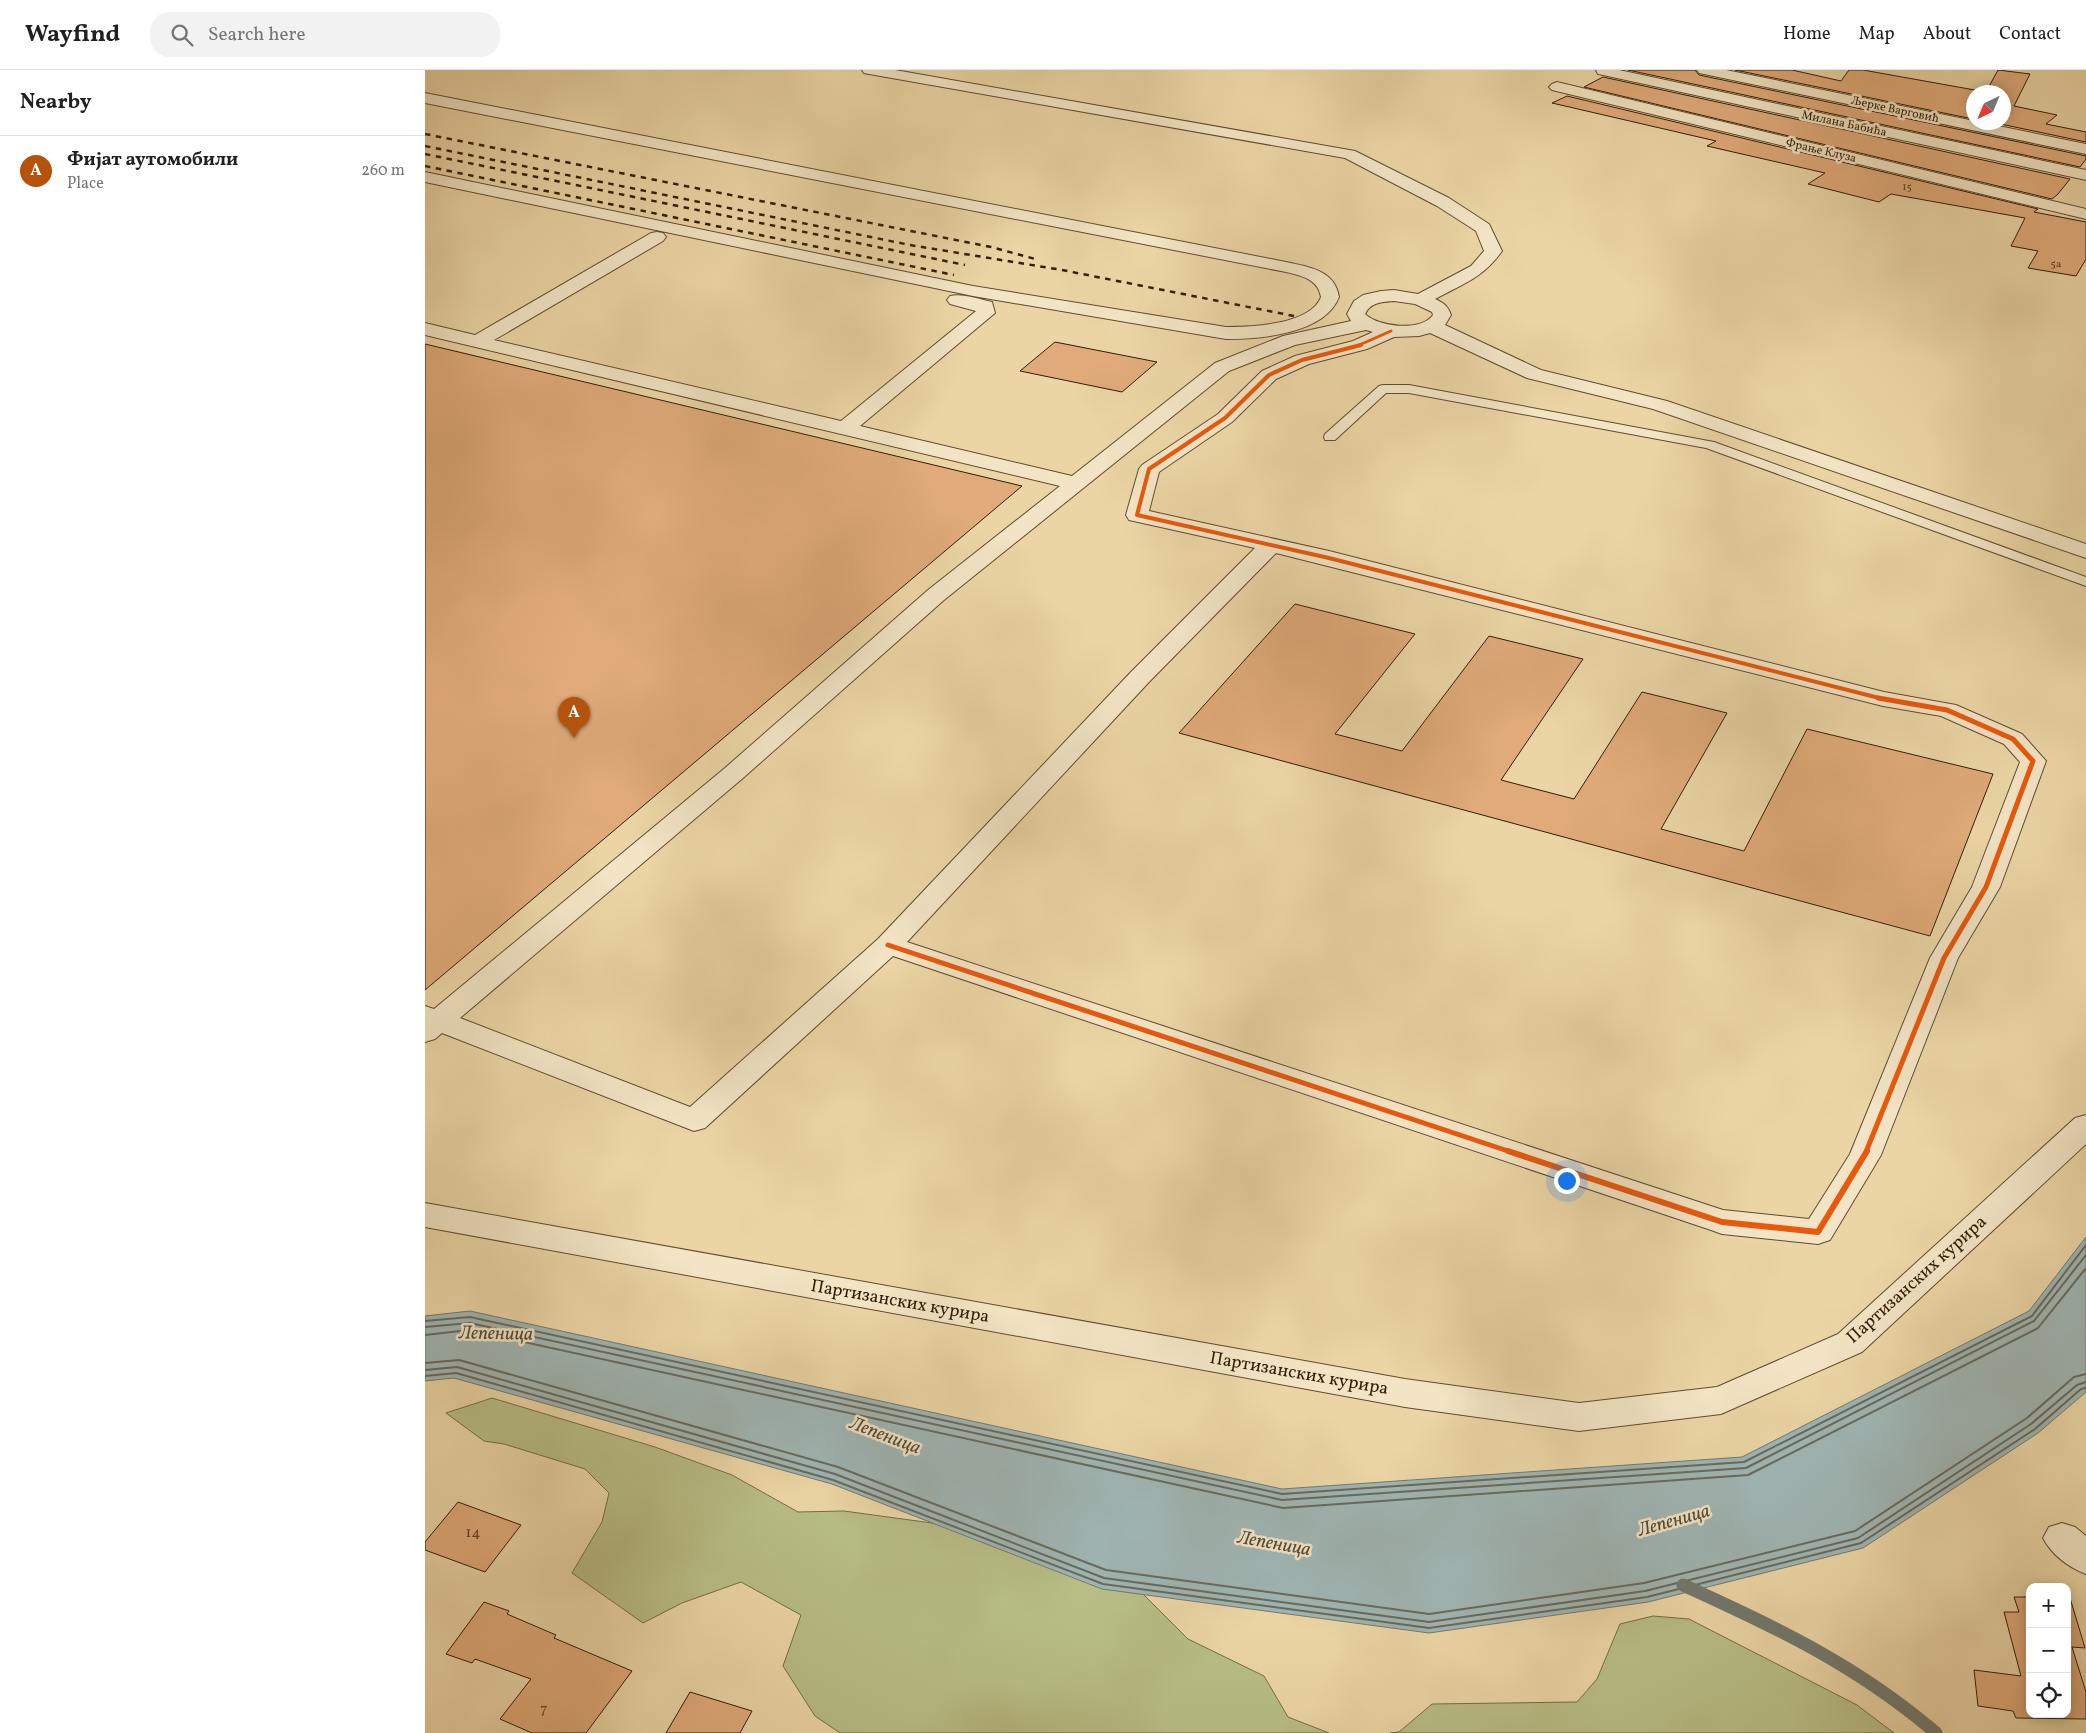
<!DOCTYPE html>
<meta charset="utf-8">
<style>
:root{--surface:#fff;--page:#f2f2f2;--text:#202124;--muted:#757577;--line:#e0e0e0;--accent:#b45309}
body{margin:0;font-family:Vollkorn,serif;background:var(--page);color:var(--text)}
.controls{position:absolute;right:15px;bottom:15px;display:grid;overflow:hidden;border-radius:10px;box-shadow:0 2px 12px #0003}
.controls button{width:45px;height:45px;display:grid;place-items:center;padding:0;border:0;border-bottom:1px solid var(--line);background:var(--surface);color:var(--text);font:25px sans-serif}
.compass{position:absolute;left:1541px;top:15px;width:45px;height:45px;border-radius:50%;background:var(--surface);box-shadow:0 2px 12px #0003;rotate:224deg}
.you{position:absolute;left:1141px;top:1110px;width:18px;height:18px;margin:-12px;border:4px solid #fff;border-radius:50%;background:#1a73e8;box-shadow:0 0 0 8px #1a73e833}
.badge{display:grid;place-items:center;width:32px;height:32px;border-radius:50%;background:var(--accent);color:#fff;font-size:16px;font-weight:700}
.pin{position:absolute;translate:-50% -41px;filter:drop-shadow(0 1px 2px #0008)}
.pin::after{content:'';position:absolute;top:26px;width:18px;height:15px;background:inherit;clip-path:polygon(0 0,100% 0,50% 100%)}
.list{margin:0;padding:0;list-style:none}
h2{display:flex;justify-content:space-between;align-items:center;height:65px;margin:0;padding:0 20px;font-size:21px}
h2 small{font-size:16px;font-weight:400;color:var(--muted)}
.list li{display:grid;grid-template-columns:32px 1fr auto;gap:15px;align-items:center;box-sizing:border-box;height:70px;padding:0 20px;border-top:1px solid var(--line)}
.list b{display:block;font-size:19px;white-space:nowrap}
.list p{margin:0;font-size:16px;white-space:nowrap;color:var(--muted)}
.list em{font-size:16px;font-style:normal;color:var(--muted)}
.icon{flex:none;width:28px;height:28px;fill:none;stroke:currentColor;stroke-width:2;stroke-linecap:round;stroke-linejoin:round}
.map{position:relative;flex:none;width:1661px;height:1663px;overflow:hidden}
header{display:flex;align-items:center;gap:30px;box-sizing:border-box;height:70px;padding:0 25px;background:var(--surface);border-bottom:1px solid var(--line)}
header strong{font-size:24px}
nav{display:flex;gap:28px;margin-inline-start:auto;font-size:18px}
.search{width:350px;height:45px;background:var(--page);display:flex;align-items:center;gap:12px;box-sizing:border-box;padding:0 18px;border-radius:20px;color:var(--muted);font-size:19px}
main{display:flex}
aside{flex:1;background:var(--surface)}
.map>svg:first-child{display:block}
.green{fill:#b8bd86;stroke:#746e46}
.water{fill:#9fb5b3;stroke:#73796e}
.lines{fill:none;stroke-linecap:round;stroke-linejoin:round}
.shore{stroke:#686a5c;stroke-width:2}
.stream{stroke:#73796e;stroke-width:13}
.building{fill:#e0aa7a;stroke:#311e06}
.service-casing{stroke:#604c2e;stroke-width:2}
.minor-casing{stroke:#604c2e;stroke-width:2}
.tertiary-casing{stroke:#604c2e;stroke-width:2}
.service{fill:#f2e4c4;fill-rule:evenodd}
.minor{fill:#f2e4c4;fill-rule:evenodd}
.tertiary{fill:#f2e4c4;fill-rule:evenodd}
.rail{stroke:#311e06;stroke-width:2.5;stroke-dasharray:5.5 5.5;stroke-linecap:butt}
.cycleway-far3-casing{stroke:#f2e4c4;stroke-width:5}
.cycleway-far2-casing{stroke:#f2e4c4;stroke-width:6}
.cycleway-far1-casing{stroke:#f2e4c4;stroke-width:8}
.cycleway-casing{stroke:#f2e4c4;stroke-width:9}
.cycleway-far3{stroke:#e8590c;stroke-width:3}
.cycleway-far2{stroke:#e8590c;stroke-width:4}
.cycleway-far1{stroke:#e8590c;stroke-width:5}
.cycleway{stroke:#e8590c;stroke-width:6}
.labels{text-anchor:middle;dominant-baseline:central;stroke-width:5;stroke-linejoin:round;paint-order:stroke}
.far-number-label{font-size:11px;fill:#5d4123}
.far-street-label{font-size:12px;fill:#311e06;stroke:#f2e4c4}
.near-number-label{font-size:15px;fill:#5d4123}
.near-street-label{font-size:18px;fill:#311e06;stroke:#f2e4c4}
.near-water-label{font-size:19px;font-style:italic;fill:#524b3a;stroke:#f2e4c4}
</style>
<header>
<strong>Wayfind</strong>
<div class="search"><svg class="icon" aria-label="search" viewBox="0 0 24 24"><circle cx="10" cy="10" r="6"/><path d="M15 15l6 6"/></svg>Search here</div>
<nav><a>Home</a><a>Map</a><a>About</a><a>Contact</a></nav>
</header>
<main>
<aside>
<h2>Nearby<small></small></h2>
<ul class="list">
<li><span class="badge">A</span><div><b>Фијат аутомобили</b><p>Place</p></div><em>260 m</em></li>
</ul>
</aside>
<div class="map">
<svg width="1661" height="1663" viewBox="0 0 1661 1663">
<rect width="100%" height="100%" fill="#ebd5a5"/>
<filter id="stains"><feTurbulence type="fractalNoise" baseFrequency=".004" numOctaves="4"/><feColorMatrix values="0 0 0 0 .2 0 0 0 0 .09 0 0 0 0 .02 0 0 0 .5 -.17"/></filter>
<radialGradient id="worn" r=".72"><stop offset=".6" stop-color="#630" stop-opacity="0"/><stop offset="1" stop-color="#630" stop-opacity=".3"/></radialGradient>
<path class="green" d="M67 1328 230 1377 307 1405 373 1442 419 1441 573 1462 715 1521 763 1569 839 1606 863 1647 904 1663H415L390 1646 358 1596 376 1545 316 1512 257 1533 218 1553 147 1503 177 1452 184 1423 160 1399 79 1374 59 1371 21 1343Z
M1228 1546 1264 1549 1432 1635 1469 1663H965L974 1662 1007 1634 1152 1632 1172 1609 1195 1554Z"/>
<path class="water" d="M1661 1167V1322L1613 1363 1438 1478 1223 1532 1004 1563 677 1519 407 1414 29 1308 0 1311V1246L45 1241 857 1419 1317 1387 1604 1241Z"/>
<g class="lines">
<path class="shore" d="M0 1251 45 1247 857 1424 1319 1392 1607 1246 1661 1175
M0 1257 45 1253 857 1430 1321 1398 1609 1251 1661 1185
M0 1265 44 1260 858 1438 1323 1405 1613 1258 1661 1198
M0 1293 34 1290 413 1397 681 1500 1004 1544 1219 1513 1430 1461 1602 1348 1649 1307 1661 1304
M0 1300 32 1297 410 1404 679 1508 1004 1552 1220 1521 1433 1468 1606 1354 1652 1315 1661 1312
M0 1306 31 1303 408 1410 678 1514 1004 1558 1222 1527 1436 1473 1610 1359 1656 1319 1661 1318"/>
<path class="stream" d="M1258 1515C1351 1557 1433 1596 1511 1663"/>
</g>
<path class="building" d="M1203 0H1270L1274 5 1661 86V89L1655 97Z
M1310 0H1367L1416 11 1424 0H1438L1561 22 1573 0 1605 4 1589 36 1632 45 1621 54 1661 62V72L1566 52H1578V22H1548V49Z
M1178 7 1645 109 1633 124 1627 129 1159 17Z
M1142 26 1613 139 1609 142 1661 152V189L1651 206 1603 198 1613 181 1586 176 1600 148 1466 124 1454 132 1383 114 1400 103 1282 76 1291 71 1127 33Z
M630 272 732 292 697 322 595 301Z
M0 274 597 416 0 920Z
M870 534 990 564 910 664 977 681 1064 566 1158 589 1076 710 1149 729 1217 622 1302 643 1236 759 1319 781 1382 659 1568 704 1505 866 754 663Z
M33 1432 96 1455 60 1502 0 1480V1472Z
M1589 1527H1605V1644H1642V1528H1645L1660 1578 1647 1577 1661 1622V1649L1591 1648 1588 1641 1553 1636 1549 1600 1596 1606 1579 1542H1594Z
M59 1532 84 1541 82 1544 131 1565 129 1568 207 1601 161 1663H107L75 1649 106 1609 50 1589 47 1593 21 1584Z
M265 1622 327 1641 315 1663H241Z"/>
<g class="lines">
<defs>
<path id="service" d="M958 315H984L1289 372 1661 507V516L1281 378 984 323H961L910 370H900L899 367 900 364 954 316Z"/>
<path id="minor" d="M437 0H470L930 81 1024 128 1064 154 1077 181C1058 208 1038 214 1010 229 1019 233 1023 236 1026 245L1020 255 1116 300 1242 331 1661 474V488L1228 339 1102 308 1005 263 994 266 969 267 942 279 884 294 851 309 807 352 734 402 724 441 904 481 1459 622 1531 635 1597 664 1621 691 1575 817 1533 888 1456 1085 1405 1170 1393 1174 1297 1164 1286 1160 468 886 280 1058 269 1061 17 963 10 969 0 972V936L9 939 300 698 503 520 635 416 0 265V253L50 265 226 163 232 162 238 163 241 167 238 171 69 270 416 351 551 241 525 234 522 230 525 226C537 223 554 229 567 232L570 243 435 356 647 406 790 293 858 266 926 251 922 244 929 231 938 225 956 221 969 220 993 224 1046 196 1059 181 1051 161 1012 136 920 88 444 4 439 3ZM969 231 990 234 1007 242 1008 245C996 262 953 257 940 244 946 232 957 232 969 231ZM941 260 948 262 928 271 870 286 837 301 793 344 717 395 714 399 701 445 704 450 830 478 706 602 453 869 265 1037 35 948 318 708 519 530 804 301 870 275ZM851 483 1458 636 1516 646 1579 674 1595 692 1547 817 1505 888 1425 1084 1384 1149 1298 1140 482 872 724 612Z
M1171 0H1194L1661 100V110L1178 5 1173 4Z
M1272 0H1301L1661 74V84L1279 4 1274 3Z
M1132 12 1661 139V149L1127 20 1124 17 1127 14Z
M0 23 861 192C884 197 910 200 914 227 900 264 835 269 801 269L548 226 0 112V102L548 216 801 257C826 257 885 255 896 227 893 209 877 206 861 202L0 33Z
M1637 1453 1650 1457 1661 1466V1504C1643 1497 1627 1485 1618 1468L1624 1457Z"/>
<path id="tertiary" d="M1661 1045V1074L1437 1282 1296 1344 1154 1361 980 1337 0 1157V1133L980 1309 1154 1333 1292 1317 1413 1264 1650 1048Z"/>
</defs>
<use href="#service" class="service-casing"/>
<use href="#minor" class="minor-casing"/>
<use href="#tertiary" class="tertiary-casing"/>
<use href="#service" class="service"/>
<use href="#minor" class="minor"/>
<use href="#tertiary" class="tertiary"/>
<path class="rail" d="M0 64 566 177 614 190
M0 76 485 175 637 200 869 246
M0 84 540 195
M0 96 529 205"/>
<defs>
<path id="cycleway-far3" d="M932 276 966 261"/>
<path id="cycleway-far2" d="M936 275 877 290 844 305 800 348 724 399 712 445 904 488 1458 629"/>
<path id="cycleway-far1" d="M463 875 1086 1082
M1441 1082 1519 888 1561 817 1608 691 1588 669 1522 640 1453 628"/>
<path id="cycleway" d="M1083 1081 1297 1152 1393 1162 1442 1081"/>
</defs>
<use href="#cycleway-far3" class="cycleway-far3-casing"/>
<use href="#cycleway-far2" class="cycleway-far2-casing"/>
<use href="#cycleway-far1" class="cycleway-far1-casing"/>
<use href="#cycleway" class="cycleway-casing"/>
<use href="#cycleway-far3" class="cycleway-far3"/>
<use href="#cycleway-far2" class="cycleway-far2"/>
<use href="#cycleway-far1" class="cycleway-far1"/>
<use href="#cycleway" class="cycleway"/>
</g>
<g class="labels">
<g class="far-number-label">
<text x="1482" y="117">15</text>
<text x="1631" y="194">5a</text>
</g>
<g class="far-street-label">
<text transform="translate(1470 40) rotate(12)">Љерке Варговић</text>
<text transform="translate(1419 54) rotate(12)">Милана Бабића</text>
<text transform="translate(1396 81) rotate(13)">Фрање Клуза</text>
</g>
<g class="near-number-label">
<text x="48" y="1463">14</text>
<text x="119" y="1639">7</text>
</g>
<g class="near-street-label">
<text transform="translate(1492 1210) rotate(-42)">Партизанских курира</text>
<text transform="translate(475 1232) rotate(10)">Партизанских курира</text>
<text transform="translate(874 1304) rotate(10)">Партизанских курира</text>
</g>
<g class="near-water-label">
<text transform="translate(71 1264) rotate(1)">Лепеница</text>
<text transform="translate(460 1366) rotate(21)">Лепеница</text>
<text transform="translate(1249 1451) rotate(-16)">Лепеница</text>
<text transform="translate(849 1474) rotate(10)">Лепеница</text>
</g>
</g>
<rect width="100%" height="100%" filter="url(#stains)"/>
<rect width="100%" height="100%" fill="url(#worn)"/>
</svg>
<div class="controls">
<button>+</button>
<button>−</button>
<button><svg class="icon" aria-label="locate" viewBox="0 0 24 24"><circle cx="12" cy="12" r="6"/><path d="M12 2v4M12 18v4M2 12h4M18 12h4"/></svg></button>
</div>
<svg class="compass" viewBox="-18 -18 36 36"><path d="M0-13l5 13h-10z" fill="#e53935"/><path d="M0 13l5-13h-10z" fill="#757577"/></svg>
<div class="you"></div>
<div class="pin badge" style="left:149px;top:668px">A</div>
</div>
</main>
